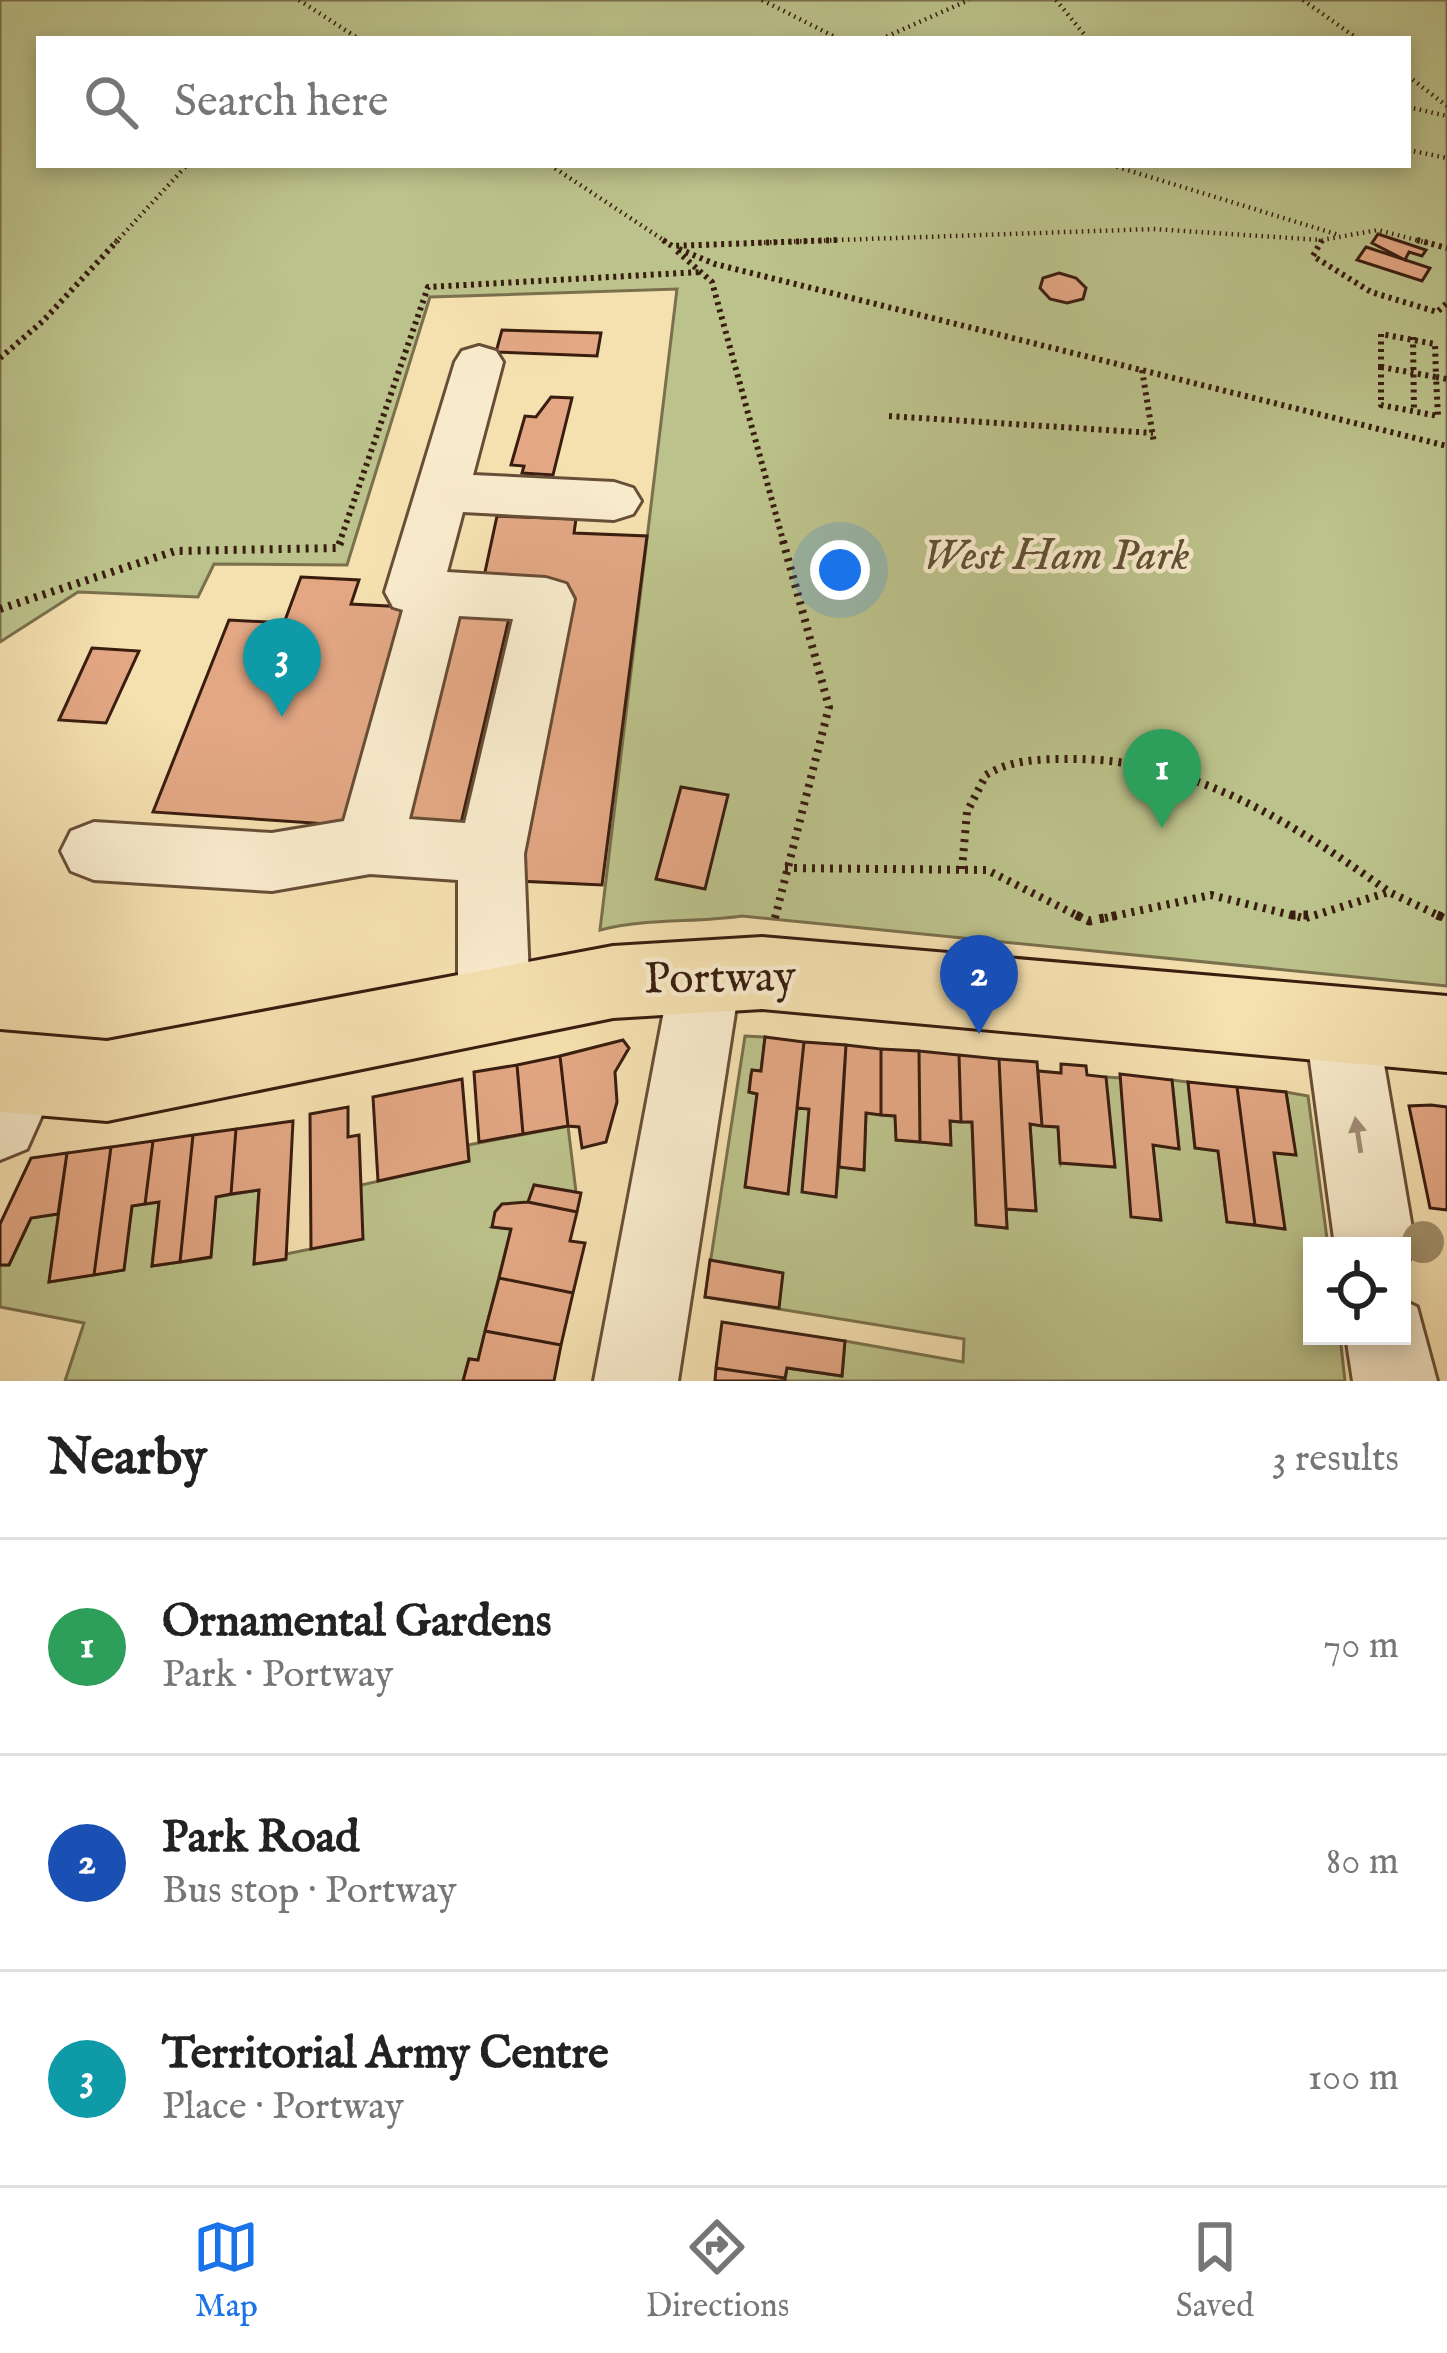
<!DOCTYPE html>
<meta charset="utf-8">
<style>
:root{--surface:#fff;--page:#f6f6f6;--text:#222;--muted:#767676;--line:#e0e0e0;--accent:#1a73e8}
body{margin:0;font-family:"IM FELL English",serif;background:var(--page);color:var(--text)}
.controls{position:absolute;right:36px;bottom:36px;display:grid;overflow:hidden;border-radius:0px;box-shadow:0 6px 18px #0003}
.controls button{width:108px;height:108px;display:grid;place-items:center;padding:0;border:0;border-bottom:3px solid var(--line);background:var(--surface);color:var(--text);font:60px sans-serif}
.you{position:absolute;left:840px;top:570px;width:42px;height:42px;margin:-30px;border:9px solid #fff;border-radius:50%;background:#1a73e8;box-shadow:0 0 0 18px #1a73e833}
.badge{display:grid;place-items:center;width:78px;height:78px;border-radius:50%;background:var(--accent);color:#fff;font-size:39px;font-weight:700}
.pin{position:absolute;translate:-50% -99px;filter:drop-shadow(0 3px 6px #0008)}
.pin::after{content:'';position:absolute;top:63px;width:42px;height:36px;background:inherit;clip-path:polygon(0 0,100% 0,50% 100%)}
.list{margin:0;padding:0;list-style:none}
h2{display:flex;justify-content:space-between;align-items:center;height:156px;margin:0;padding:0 48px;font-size:51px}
h2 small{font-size:39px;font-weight:400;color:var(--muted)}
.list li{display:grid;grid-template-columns:78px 1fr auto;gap:36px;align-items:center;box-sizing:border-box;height:216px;padding:0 48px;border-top:3px solid var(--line)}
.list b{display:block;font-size:45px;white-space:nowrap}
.list p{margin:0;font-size:39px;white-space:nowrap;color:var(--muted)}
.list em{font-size:39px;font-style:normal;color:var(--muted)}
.icon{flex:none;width:66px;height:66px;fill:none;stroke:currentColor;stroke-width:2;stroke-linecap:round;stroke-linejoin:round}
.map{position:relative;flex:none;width:1447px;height:1381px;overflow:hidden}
.search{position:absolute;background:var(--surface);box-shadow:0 6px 18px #0003;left:36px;right:36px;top:36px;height:132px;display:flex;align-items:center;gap:30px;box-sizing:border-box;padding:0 42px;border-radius:0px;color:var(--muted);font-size:45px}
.sheet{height:804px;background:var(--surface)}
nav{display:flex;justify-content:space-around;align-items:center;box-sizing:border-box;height:168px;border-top:3px solid var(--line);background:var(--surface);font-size:33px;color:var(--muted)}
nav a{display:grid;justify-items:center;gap:6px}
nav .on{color:var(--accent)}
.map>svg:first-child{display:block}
.green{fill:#bcc28b;stroke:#7a704d;stroke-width:3;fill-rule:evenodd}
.building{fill:#e3a784;stroke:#391d0f;stroke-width:3}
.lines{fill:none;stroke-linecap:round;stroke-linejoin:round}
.minor-casing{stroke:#684e37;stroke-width:6}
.major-casing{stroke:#391d0f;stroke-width:6}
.path-far3{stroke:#391d0f;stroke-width:4.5;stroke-dasharray:1.5 4.5;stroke-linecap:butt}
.path-far2{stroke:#391d0f;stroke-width:6;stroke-dasharray:3 4.5;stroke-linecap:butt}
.path-far1{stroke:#391d0f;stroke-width:8;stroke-dasharray:3 6;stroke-linecap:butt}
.path{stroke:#391d0f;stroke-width:9;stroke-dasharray:4.5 8;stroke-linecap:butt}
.minor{fill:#f8ebcc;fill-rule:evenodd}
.major{fill:#f5e0b0;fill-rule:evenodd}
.tree{fill:#a3906c}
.oneway{fill:#a28e77}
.labels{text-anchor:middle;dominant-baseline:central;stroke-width:9;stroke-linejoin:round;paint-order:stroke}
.park-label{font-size:45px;font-style:italic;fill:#604f34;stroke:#f8ebcc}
.street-label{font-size:45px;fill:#391d0f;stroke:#f8ebcc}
</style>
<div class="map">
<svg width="1447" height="1381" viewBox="0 0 1447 1381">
<rect width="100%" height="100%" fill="#f5e0b0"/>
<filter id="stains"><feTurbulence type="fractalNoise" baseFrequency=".00167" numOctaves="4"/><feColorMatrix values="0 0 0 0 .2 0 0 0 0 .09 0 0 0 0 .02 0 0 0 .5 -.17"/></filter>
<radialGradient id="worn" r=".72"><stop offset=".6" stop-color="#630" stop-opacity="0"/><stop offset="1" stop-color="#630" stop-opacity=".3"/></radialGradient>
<path class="green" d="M0 0H1447V986L742 916C694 923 648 918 600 930L677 289 430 297 347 565 214 564 198 597 78 592 0 642ZM39 39H1408V165H39Z
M745 1036 765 1037 761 1071 751 1075 749 1092 757 1094 746 1187 788 1193 797 1108 809 1109 836 1196 839 1167 864 1169 866 1113 895 1116 897 1140 950 1144V1121L972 1122 976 1225 1007 1228 1006 1209 1036 1210 1030 1124 1058 1127 1061 1163 1106 1077 1121 1078 1132 1216 1160 1220 1153 1145 1179 1148 1172 1080 1188 1082 1195 1148 1218 1151 1227 1222 1284 1229 1274 1153 1295 1154 1286 1092 1308 1096 1328 1246H1312V1336H1340L1345 1381H785L787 1368 842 1376 845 1341 963 1362 964 1339 705 1297Z
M568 1126 576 1192 535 1185 528 1202 492 1227 511 1229 478 1360 469 1359 463 1381H65L84 1323 0 1307V1265H9L31 1218 59 1214 49 1282 123 1270 132 1206 159 1202 152 1266 210 1258 216 1197 259 1190 254 1264 285 1260 286 1254 311 1249 361 1185 469 1161 468 1145Z"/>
<path class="building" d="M1378 234 1426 250 1422 256 1409 252 1405 260 1372 243Z
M1366 247 1430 268 1422 281 1357 260Z
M1059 273 1076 278 1086 288 1083 299 1067 303 1050 299 1040 288 1043 278Z
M502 330 601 333 597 356 496 352Z
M551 397 572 398 553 475 522 473 524 466 511 465 525 416 536 417Z
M497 516 576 519 574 533 647 536 602 885 518 881 569 589 482 586Z
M301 577 359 580 351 604 406 607 342 825 153 812 229 620 284 623Z
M448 611 510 614 458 836 388 831Z
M92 648 139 651 106 723 59 720Z
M681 787 728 795 705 889 656 879Z
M765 1037 804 1042 788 1194 745 1187 757 1094 749 1092 751 1075 752 1070 761 1071Z
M623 1040 629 1048 615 1072 617 1102 606 1142 582 1148 579 1127 568 1126 560 1056Z
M804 1042 846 1045 836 1197 802 1192 809 1109 797 1108Z
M846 1045 881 1049V1115L866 1113 864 1170 839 1167Z
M881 1049 919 1051 920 1142 896 1140 895 1116 881 1115Z
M919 1051 959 1055 961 1122 950 1121 951 1145 920 1142Z
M959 1055 999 1059 1007 1228 976 1225 972 1122H961Z
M560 1056 568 1126 523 1134 517 1065Z
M999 1059 1037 1062 1042 1126 1030 1124 1036 1211 1006 1209Z
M1061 1064 1086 1066 1087 1075 1106 1077 1115 1167 1060 1163 1058 1127 1042 1126 1038 1071 1061 1073Z
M517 1065 523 1134 479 1142 474 1072Z
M1120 1074 1172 1080 1179 1149 1153 1145 1161 1220 1131 1217Z
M462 1079 469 1161 378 1181 373 1097Z
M1188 1082 1237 1087 1255 1225 1227 1222 1218 1151 1195 1148Z
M1237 1087 1286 1092 1296 1155 1274 1153 1285 1229 1255 1225Z
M1431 1105 1447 1107V1210L1430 1208 1409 1106Z
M348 1107V1137L359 1135 363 1239 311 1249 310 1114Z
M293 1121 286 1259 254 1264 259 1190 231 1194 236 1129Z
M236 1129 231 1194 216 1197 211 1257 180 1262 193 1135Z
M193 1135 180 1262 152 1266 159 1202 145 1204 153 1141Z
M153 1141 145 1204 132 1206 124 1270 94 1275 111 1147Z
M111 1147 94 1275 49 1282 67 1153Z
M67 1153 58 1214 31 1218 9 1265H0V1224L31 1158Z
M534 1185 581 1193 577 1212 528 1202Z
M528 1202 577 1212 570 1241 585 1243 573 1293 499 1278 511 1229 492 1227 495 1212 502 1204Z
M710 1260 783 1273 779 1308 705 1297Z
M499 1278 573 1293 561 1345 485 1331Z
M722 1322 845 1341 842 1376 787 1368 785 1378 716 1368Z
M485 1331 561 1345 554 1381H463L469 1359 478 1360Z
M716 1368 785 1378V1381H715Z"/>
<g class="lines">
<defs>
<path id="minor" d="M479 346 496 351 503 362 473 475 614 482 633 488 641 501 633 514 614 520 463 512 447 572 546 578 566 584 574 599 524 854 530 1004 519 1028 494 1038 469 1028 458 1004V880L370 874 272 891 94 880 71 871 61 851 71 831 94 822 272 833 344 821 403 610 393 607 385 592 455 362 462 351ZM459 616 513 619 465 823 409 819Z
M706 941 731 951 741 974 678 1381H594L671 974 681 951Z
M1341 989 1366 999 1377 1023 1415 1246 1402 1275V1246H1335L1305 1023 1316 999Z
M22 1041 48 1051 59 1077 27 1149 0 1160V1050Z
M1402 1300 1417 1307 1437 1381H1353L1346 1336H1402Z"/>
<path id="major" d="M762 937 1447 996V1072L762 1009 613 1018 107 1121 0 1112V1032L107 1041 613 946Z"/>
</defs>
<use href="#minor" class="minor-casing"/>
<use href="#major" class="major-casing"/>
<path class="path-far3" d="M299 0 359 39
M762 0 839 39
M1056 0 1088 39
M1303 0 1358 39
M881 39 969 0
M1408 76 1447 106
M1408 107 1447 116
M1408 150 1447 158
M550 165 668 243
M1111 165 1339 235
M115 243 187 165
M752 243 1153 229 1322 240 1378 230 1428 243"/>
<path class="path-far2" d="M663 240 672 246 837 240
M1322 240 1313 256 1371 292 1437 312 1447 303
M1417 240 1447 248
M679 249 715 264 1447 446
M677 251 712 282 784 544
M1413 337 1414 412
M0 358 43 321 118 240
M1381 367 1436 377
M1381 367V405L1438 416 1436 377
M1381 367V334L1435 344 1436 377
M1142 370 1154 443
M1436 377 1447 379
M889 416 1153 433
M339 544 428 287 701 272"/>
<path class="path-far1" d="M0 609 175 551 338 548 341 541
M785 868 987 870 1082 918
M962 869 967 812 986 775C1010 760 1039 759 1067 759 1191 757 1291 822 1388 891
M775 918 829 707 783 541
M1105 918 1211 895 1303 918
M1306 918 1389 892 1444 918"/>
<path class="path" d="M1076 915 1089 921 1119 915
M1291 915H1316
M1437 915 1447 919"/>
<use href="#minor" class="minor"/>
<use href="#major" class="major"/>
</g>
<circle class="tree" cx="1423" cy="1242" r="21"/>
<defs><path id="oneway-solid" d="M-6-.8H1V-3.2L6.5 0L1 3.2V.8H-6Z" transform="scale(3)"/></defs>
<use class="oneway" href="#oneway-solid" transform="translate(1358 1135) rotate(-99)"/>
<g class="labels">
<g class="park-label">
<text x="1056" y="556">West Ham Park</text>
</g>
<g class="street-label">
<text transform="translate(720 979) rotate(-1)">Portway</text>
</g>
</g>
<rect width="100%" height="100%" filter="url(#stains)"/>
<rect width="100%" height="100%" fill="url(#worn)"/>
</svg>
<div class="controls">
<button><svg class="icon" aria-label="locate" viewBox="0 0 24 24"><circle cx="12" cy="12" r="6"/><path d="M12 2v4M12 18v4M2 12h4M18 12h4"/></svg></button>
</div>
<div class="you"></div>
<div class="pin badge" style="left:1162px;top:828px;background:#2e9e5b">1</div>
<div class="pin badge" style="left:979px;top:1034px;background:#1a4fb4">2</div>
<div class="pin badge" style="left:282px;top:717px;background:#0f9aa8">3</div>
<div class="search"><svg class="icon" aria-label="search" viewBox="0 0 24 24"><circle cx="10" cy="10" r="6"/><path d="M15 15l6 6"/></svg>Search here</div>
</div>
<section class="sheet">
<h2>Nearby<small>3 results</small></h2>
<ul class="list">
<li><span class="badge" style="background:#2e9e5b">1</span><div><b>Ornamental Gardens</b><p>Park · Portway</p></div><em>70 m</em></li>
<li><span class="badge" style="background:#1a4fb4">2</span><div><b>Park Road</b><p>Bus stop · Portway</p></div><em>80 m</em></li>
<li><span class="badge" style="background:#0f9aa8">3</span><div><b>Territorial Army Centre</b><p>Place · Portway</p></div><em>100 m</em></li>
</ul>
</section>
<nav>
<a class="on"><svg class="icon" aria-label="map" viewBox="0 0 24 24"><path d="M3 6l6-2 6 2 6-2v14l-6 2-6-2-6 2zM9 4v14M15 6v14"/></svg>Map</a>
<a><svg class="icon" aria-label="directions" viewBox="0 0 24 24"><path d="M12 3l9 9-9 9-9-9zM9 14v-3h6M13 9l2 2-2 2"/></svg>Directions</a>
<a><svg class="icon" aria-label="saved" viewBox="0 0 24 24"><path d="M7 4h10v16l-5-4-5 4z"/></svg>Saved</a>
</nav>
